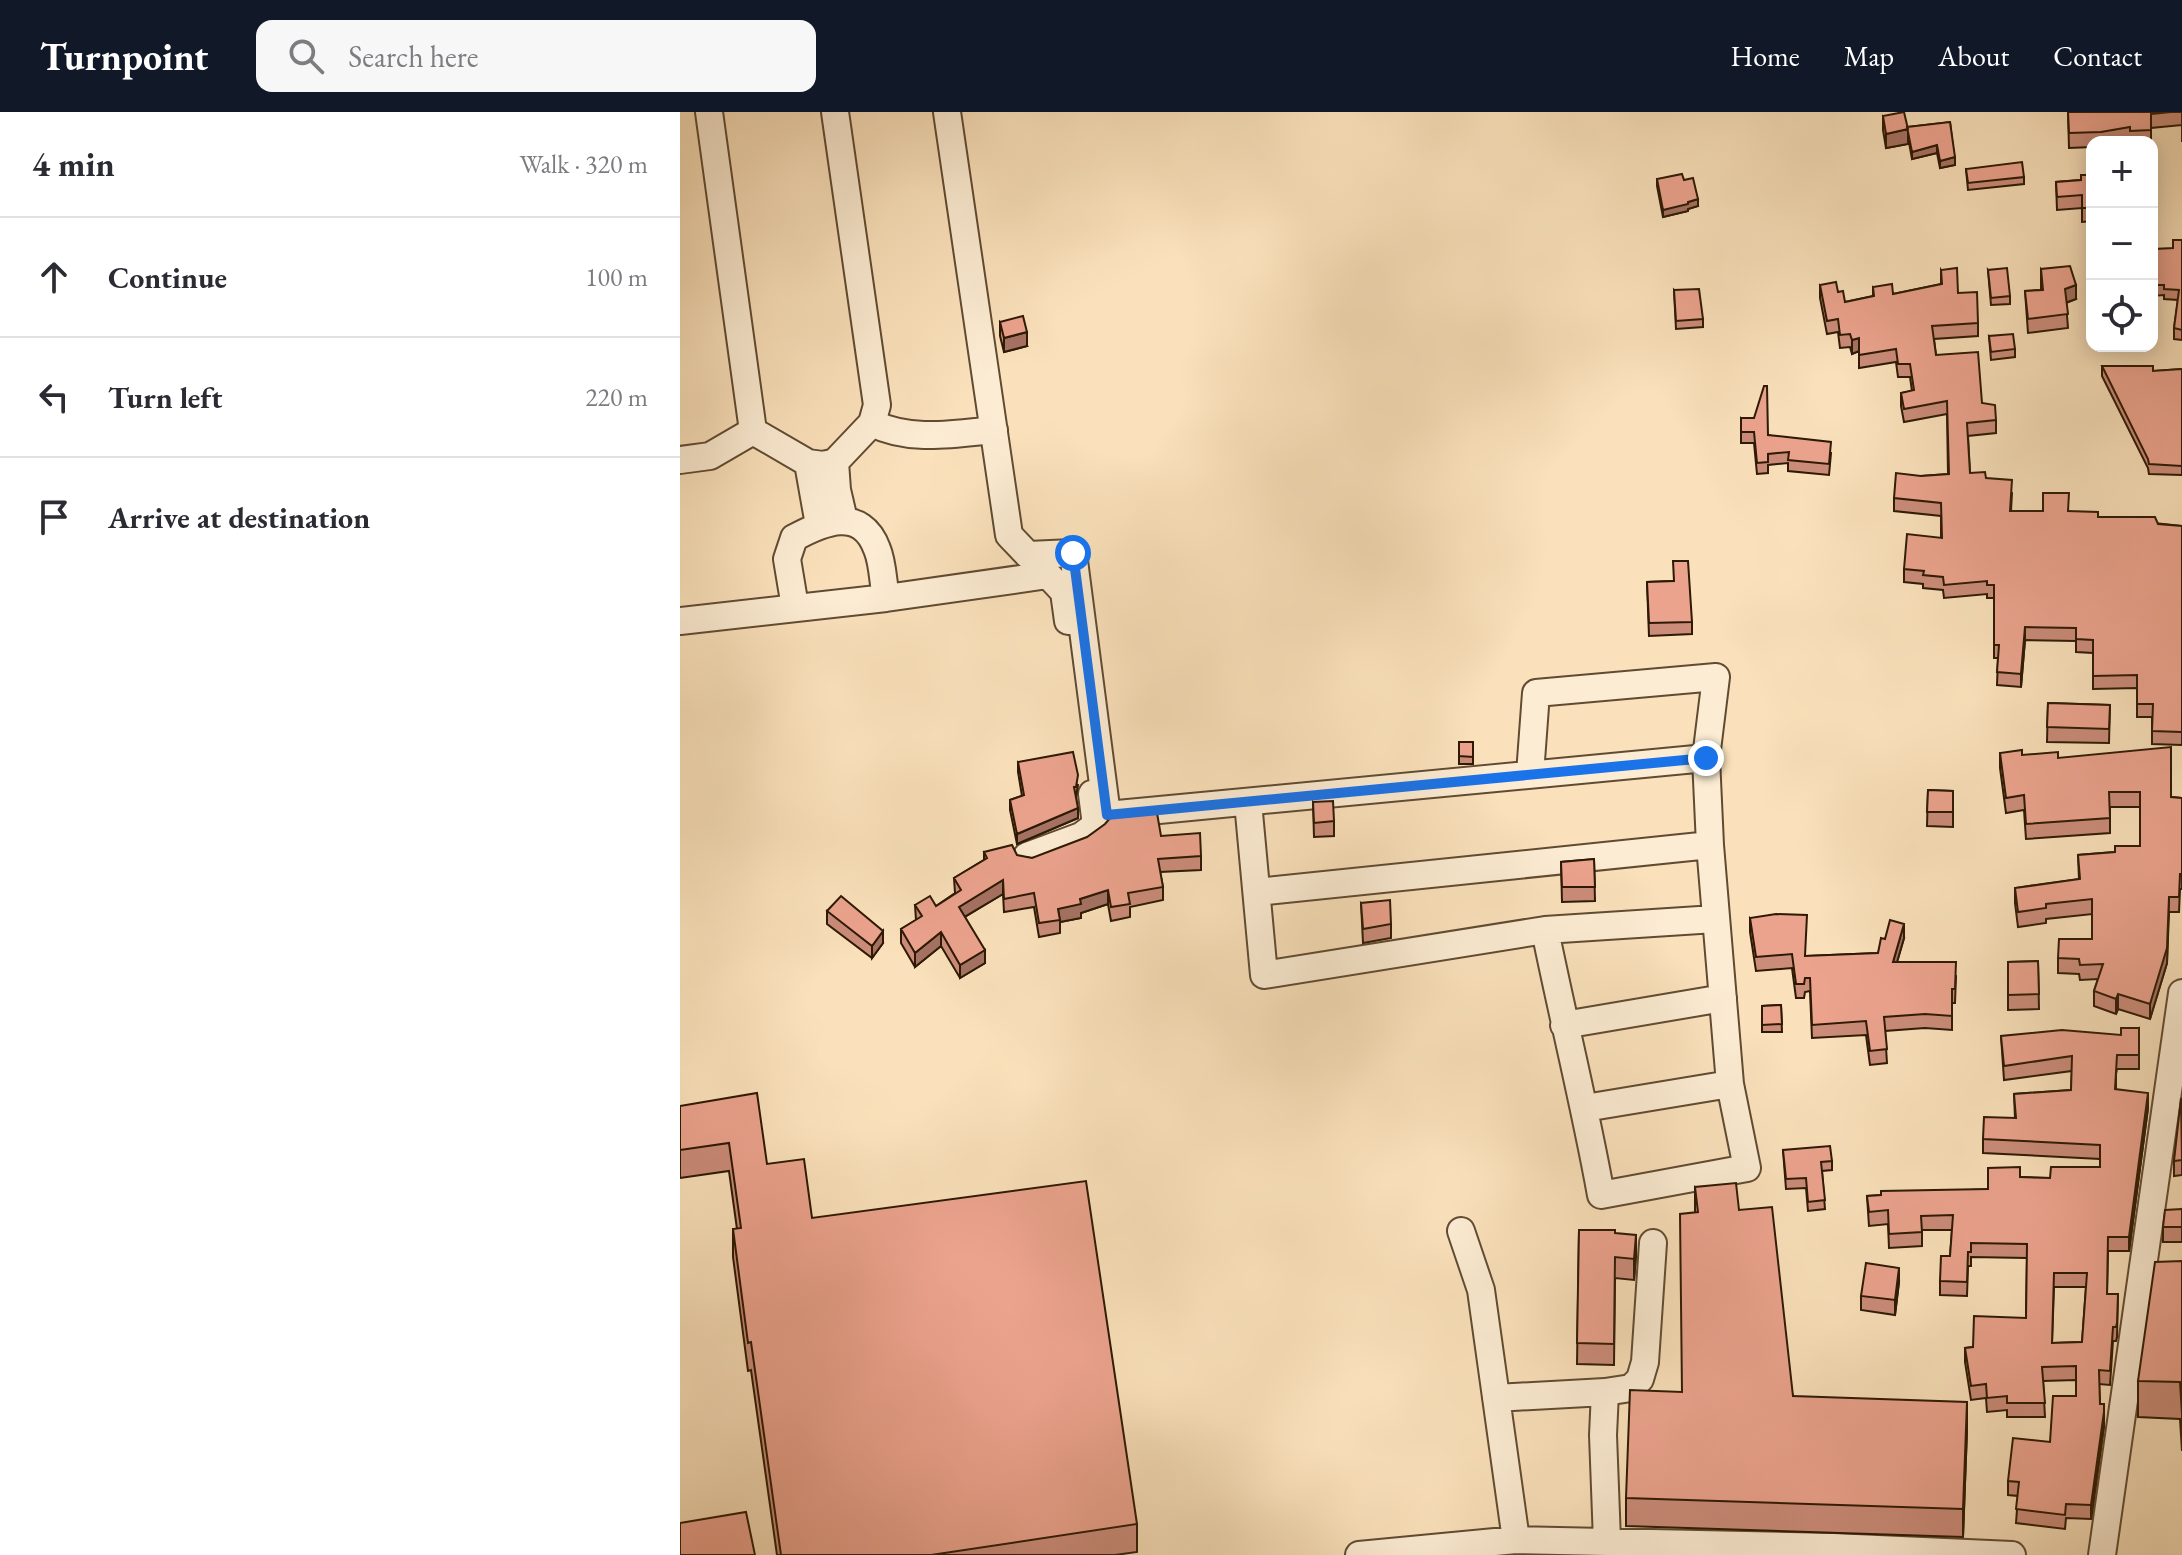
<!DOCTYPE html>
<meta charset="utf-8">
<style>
:root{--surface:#fff;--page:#f7f7f7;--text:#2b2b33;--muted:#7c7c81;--line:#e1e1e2;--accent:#111827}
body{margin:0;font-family:"EB Garamond",serif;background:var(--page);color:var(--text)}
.controls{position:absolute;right:24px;top:24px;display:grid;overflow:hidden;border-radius:16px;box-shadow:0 4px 20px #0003}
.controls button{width:72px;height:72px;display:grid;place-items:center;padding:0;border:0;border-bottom:2px solid var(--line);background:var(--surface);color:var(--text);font:40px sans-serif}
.stop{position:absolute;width:24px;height:24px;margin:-18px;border:6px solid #1a73e8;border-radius:50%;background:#fff}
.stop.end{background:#1a73e8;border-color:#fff;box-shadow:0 2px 8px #0008}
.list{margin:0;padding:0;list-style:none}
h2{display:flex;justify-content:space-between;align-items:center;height:104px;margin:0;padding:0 32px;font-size:34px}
h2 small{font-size:26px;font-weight:400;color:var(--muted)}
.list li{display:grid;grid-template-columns:52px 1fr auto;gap:24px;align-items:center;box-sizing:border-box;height:120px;padding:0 32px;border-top:2px solid var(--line)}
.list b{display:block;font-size:30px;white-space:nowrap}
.list em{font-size:26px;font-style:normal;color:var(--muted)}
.icon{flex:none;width:44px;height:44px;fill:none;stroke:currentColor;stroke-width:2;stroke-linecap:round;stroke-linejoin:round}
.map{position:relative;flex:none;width:1502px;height:1443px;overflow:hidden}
header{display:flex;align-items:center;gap:48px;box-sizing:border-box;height:112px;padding:0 40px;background:var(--accent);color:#fff}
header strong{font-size:38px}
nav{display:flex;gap:44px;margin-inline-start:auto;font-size:28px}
.search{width:560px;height:72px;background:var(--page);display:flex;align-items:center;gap:20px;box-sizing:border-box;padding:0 28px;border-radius:16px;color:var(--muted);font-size:30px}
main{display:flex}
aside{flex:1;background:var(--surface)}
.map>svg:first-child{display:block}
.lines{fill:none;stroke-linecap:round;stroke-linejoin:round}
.minor-casing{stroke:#604b32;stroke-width:30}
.minor{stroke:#fcecd3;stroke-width:26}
.wall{fill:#cb8c7a;stroke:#2d1904;stroke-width:2;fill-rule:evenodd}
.shaded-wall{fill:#a57263;stroke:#2d1904;stroke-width:2}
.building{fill:#eca38e;stroke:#2d1904;stroke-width:2;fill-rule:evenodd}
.route{stroke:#1a73e8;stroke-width:10}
</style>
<header>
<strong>Turnpoint</strong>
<div class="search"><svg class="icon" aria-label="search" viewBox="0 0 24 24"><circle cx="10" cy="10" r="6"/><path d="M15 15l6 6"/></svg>Search here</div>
<nav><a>Home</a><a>Map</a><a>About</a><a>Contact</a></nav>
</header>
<main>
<aside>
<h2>4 min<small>Walk · 320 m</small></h2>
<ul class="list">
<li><svg class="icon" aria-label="ahead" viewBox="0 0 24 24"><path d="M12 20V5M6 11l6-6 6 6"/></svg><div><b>Continue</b></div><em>100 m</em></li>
<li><svg class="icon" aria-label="left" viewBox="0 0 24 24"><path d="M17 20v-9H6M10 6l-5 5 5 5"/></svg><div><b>Turn left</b></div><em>220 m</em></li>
<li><svg class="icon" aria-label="arrive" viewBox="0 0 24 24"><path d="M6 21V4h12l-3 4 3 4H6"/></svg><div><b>Arrive at destination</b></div></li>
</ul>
</aside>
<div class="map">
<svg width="1502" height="1443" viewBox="0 0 1502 1443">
<rect width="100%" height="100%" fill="#fae1bb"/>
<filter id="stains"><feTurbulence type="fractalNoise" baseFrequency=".0025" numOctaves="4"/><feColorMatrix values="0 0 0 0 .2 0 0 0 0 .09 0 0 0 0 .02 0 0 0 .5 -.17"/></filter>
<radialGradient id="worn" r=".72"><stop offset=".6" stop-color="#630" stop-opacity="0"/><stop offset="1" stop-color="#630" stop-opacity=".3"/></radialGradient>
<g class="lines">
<defs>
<path id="minor" d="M29 0 73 319 128 351 143 353 155 350 192 311 197 293 155 0
M267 0 329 423 348 443 393 441 427 703 1026 646
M192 311C230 330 273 322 314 318
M0 348 30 344 73 319
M155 350 157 378 164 408
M128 351 139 413
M115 495 107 447 114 426C143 410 181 394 197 437 203 451 203 471 206 486
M0 509 206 486 368 463 384 480 388 509
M850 662 856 581 1036 565 1026 646 1030 733 1050 972 1067 1056 921 1083C905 994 883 907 865 818
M568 690 584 863 865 818 1035 807
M347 744 401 724 416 713 412 682
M577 780 1030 733
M884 913 1043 886
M905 996 1050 972
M781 1119 801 1178 836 1428
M816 1286 925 1280
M927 1429 923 1323 925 1280 951 1276 960 1267 965 1250 973 1131
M679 1443 836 1428 1153 1435 1332 1443
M1422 1443 1502 881"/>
</defs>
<use href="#minor" class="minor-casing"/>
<use href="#minor" class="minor"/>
</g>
<path class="wall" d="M1388 0H1502V30V13L1471 16V30H1450V29L1412 30V35L1389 36Z
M1203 4 1227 15 1270 10 1275 53 1260 56 1257 41 1232 47 1228 25V32L1206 36 1203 18Z
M1286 57 1344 65V72L1288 78Z
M1412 63V109L1402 110V96L1377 98 1376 70 1401 68Z
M977 67 1004 68 1018 94 1008 97V99L983 105 977 74Z
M1502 128V228L1494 227V216L1498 188 1484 187V183L1472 184V152H1474Z
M1361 157 1396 187 1386 191 1388 216 1348 221 1345 179 1361 178Z
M1261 158 1298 211V224L1254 227 1256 243 1302 291 1316 308V321L1288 324 1290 361 1306 366 1332 381 1331 399H1389L1418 405 1502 414V633L1472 632V605H1457V576L1413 577V541L1396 540V529L1345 528 1341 575 1317 573 1318 546H1314V486H1307V482L1264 486 1263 478 1243 476V472L1224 470V457L1261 426V404L1214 399V386L1241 364 1268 362 1267 302 1224 310 1221 294V281L1232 279 1230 265H1218L1216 250 1179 256V239L1172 242 1170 235 1160 236 1158 220 1147 222 1140 186V173L1158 180 1165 190 1193 184V175L1213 182 1261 172Z
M1308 158 1330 184V192L1311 193Z
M994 178 1023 207V215L996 217Z
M320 210 347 234 324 240 320 224Z
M1309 224 1335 237V245L1311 248Z
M1422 254 1473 259 1502 257V363L1469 362 1468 356 1422 264Z
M1061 306 1088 323 1151 341 1149 363 1108 359V351L1088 353V361L1077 362 1074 331H1061Z
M993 469 1012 510V522L969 524 967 470Z
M1368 591 1430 593 1429 631 1367 630Z
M779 630H793V652H779Z
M1320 641 1378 646 1491 685 1502 686V777H1500L1499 800H1489L1487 851 1470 907 1438 897 1436 902 1414 894V879L1418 867 1400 868 1399 862 1378 861V846L1412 827V802L1366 807V811L1338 815 1335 791V776L1399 767 1398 743 1435 740 1460 734V695H1430V721L1346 727 1344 698 1326 701 1320 656Z
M338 650 398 673 396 685 398 706 337 732 330 698V688L342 684 338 660Z
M1248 678 1273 679V715L1247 714Z
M633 690 654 709V724L634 725Z
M481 724 521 744V758L480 760 483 775V788L450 795V805L431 809 428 792 401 801V806L380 810V821L359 825 354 795 324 800 323 782 285 805 305 851 280 866 261 834 235 855 221 831V817L236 808 235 793 256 794 275 781 274 766 304 748V740L352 746Z
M914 747 915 789 882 790 881 750Z
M681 791 711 812V826L683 831Z
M147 799 203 831 192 846 147 812Z
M1070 806 1126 844 1198 841 1205 827 1224 826 1217 850 1276 864 1275 891H1272V918L1245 916 1205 919 1207 951 1190 953 1186 923 1132 926 1130 879 1125 880 1124 886H1116L1112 856 1076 859 1070 820Z
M1358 849 1359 897 1328 898V850Z
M1101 893 1102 920H1082V894Z
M1459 916V957H1437L1436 962V977L1468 996 1449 1139H1428L1427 1182H1438L1437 1225 1436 1229H1433L1430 1273 1419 1272 1420 1292H1424V1314L1411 1407 1386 1406 1385 1417 1336 1411 1338 1384 1328 1383V1369L1370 1330 1396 1284V1268L1363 1269 1365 1305H1327V1298L1307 1300 1306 1286 1291 1288 1285 1250V1236L1293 1235 1346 1206 1347 1146 1291 1145V1154H1288L1287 1184 1260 1183V1169L1270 1144 1272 1118H1242V1134L1209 1136 1208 1112 1189 1114 1187 1084 1308 1077 1340 1065 1370 1066 1420 1055V1047L1303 1041V1027L1335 1006 1334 982 1391 978 1392 959 1324 968 1321 924 1441 923ZM1374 1175H1406L1402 1230 1372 1231Z
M1502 986V1063L1494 1064V1049Z
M0 994 87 1052 132 1106 457 1412V1440L435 1443H97L71 1258 68 1259 53 1145V1117H57L49 1059 0 1066Z
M1103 1038 1152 1049V1058L1142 1059 1145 1097 1128 1099 1126 1076 1106 1077Z
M1015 1075 1059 1098 1113 1284 1287 1318 1283 1425 946 1414V1386L1002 1280 1015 1101Z
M1502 1097V1130H1483V1115Z
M899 1118 935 1121 956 1143 954 1168 935 1166 934 1253 897 1252Z
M1502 1149V1339L1500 1307 1458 1305V1269Z
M1219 1170 1215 1203 1181 1198V1184Z"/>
<path class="shaded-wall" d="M1228 17V32L1206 36V22Z
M1257 33V41L1232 47V40Z
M1275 45V53L1260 56V49Z
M1018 87V94L1008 97V99L983 105V98Z
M1396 173V187L1385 191V177Z
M347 220V234L324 240V226Z
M1179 226V239L1172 242V228Z
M1345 515V528L1341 575V562Z
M398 696V706L337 732V722Z
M323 768V782L279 808V795Z
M428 778V792L401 801V806L380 810 378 797 400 787Z
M1489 785 1487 851 1470 907V892Z
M1224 812V826L1213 864V850Z
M203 819V831L192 846V834Z
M261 820V834L235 855V841Z
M305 838V851L280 866V853Z
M1438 882V897L1436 902V887Z
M1468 981V996L1449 1139V1125Z
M956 1123V1143L954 1168V1147Z
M1219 1156V1170L1215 1203V1188Z
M1287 1290V1318L1283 1425V1397Z
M1424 1300V1314L1411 1407V1393Z"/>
<path class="building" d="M1224 0 1228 17 1206 22 1203 4Z
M1388 0H1491L1471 2V18L1450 19V15L1421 20 1389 21Z
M1270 10 1275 45 1260 49 1257 33 1232 40 1227 15Z
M1342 50 1344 65 1288 71 1286 57Z
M1002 62 1004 68 1013 66 1018 87 1008 90V92L983 98 977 67Z
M1401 63H1412V96H1402V83L1377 85 1376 70 1401 68Z
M1493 128H1502V218L1494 216 1499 178 1484 177V173H1472V152H1475L1474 137 1493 136Z
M1390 154 1396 173 1385 177 1388 202 1348 207 1345 179 1363 178 1361 157Z
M1277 156 1278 181 1297 180 1298 211 1252 214 1256 243 1298 240 1302 291 1315 293 1316 308 1287 311 1290 361 1305 360 1306 366 1332 368 1330 399H1363V381H1389L1388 399 1418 400V405H1475L1478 412 1502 414V620L1472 619 1473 592H1457V563L1413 564V528L1396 527V516L1345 515 1341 562 1317 560 1319 533H1314V473H1307V469L1264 473 1263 465 1243 463 1244 459 1224 457 1227 422 1262 426 1261 391 1214 386 1216 361 1241 364 1269 362 1267 289 1224 297 1221 281 1234 278 1230 252H1218L1216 237 1179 243V226L1172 228 1170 222 1160 223 1158 207 1147 209 1140 173 1156 170 1158 180 1163 179 1165 190 1194 184 1193 175 1212 172 1213 182 1262 172 1261 158Z
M1327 156 1330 184 1311 186 1308 158Z
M1019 177 1023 207 996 209 994 178Z
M343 204 347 220 324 226 320 210Z
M1333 222 1335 237 1311 240 1309 224Z
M1422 254H1473V259L1502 257V354L1469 352 1468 347Z
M1084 274H1087L1088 323 1151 330 1149 352 1108 348 1109 340 1088 342V350L1077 351 1074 320H1061V306H1074Z
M993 449H1008L1012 510 969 511 967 470 994 469Z
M1368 591 1430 593 1429 617 1367 615Z
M779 630H793V645L779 644Z
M1491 635V685L1502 686V762H1500L1499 785H1489L1487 836 1470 892 1438 882 1436 887 1414 879 1423 852 1400 853 1399 847 1378 846 1379 827H1412V787L1366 792V796L1338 800 1335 776 1400 767 1398 743 1435 740V734H1460V680H1429L1430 706 1346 712 1344 683 1326 686 1320 641 1342 638V643L1378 640V646Z
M393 640 398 663 396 675H394L398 696 337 722 330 688 344 683 338 650Z
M1248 678 1273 679V700H1247Z
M653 689 654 709 634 711 633 690Z
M477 701 481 724 520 721 521 744 478 747 483 775 448 781 450 792 431 795 428 778 400 787 401 792 378 797 380 808 359 811 354 781 324 787 323 768 279 795 305 838 280 853 261 820 235 841 221 817 242 804 235 793 250 784 256 794 281 778 274 766 307 746 304 740 332 733 337 743 352 746 407 725 425 712 431 705Z
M914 747 915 775H882L881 750Z
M161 784 203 819 192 834 147 799Z
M710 788 711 812 683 817 681 791Z
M1096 802 1127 803 1125 844 1198 841 1201 826 1205 827 1210 808 1224 812 1213 850H1276L1275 877H1272V904L1245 902 1204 905 1207 937 1190 939 1186 909 1132 913 1130 866H1125L1124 872H1116L1112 842 1076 845 1070 806Z
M1358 849 1359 882 1328 883V850Z
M1101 893 1102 912 1082 913V894Z
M1441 916H1459V943H1437L1435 977 1468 981 1449 1125H1428L1427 1182H1438L1437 1211 1436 1215H1433L1430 1259 1419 1258 1420 1292H1424V1300L1411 1393 1386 1392 1385 1403 1336 1397 1339 1370 1328 1369 1333 1326 1370 1330 1373 1284H1396V1254L1362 1255 1365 1291H1327V1284L1307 1286 1306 1272 1291 1274 1285 1236 1293 1235 1294 1204 1346 1206 1347 1132 1291 1131V1140H1288L1287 1170 1260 1169 1261 1144H1270L1273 1103 1241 1104 1242 1120 1209 1122 1208 1098 1189 1100 1187 1084 1201 1083V1079L1308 1077V1056L1340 1055V1065L1370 1066 1371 1055H1420V1033L1303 1027 1304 1005 1336 1006 1334 982 1391 978 1392 944 1324 954 1321 924 1382 918 1441 923ZM1374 1161H1407L1402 1230 1372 1231Z
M77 981 87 1052 124 1047 132 1106 406 1069 457 1412 251 1443H101L71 1230 68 1231 53 1117 61 1116 49 1031 0 1038V994Z
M1501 986 1502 1048 1494 1049Z
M1150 1034 1152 1049 1141 1050 1145 1088 1128 1090 1126 1066 1106 1067 1103 1038Z
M1056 1071 1059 1098 1092 1095 1113 1284 1287 1290 1283 1397 946 1386 950 1278 1002 1280 1000 1102 1018 1100 1015 1075Z
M1502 1097V1115H1483L1485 1098Z
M899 1118H935V1121L956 1123 954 1147 935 1145 934 1232 897 1231Z
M1502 1149V1302L1500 1270 1458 1269 1475 1150Z
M1186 1151 1219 1156 1215 1188 1181 1184Z
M66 1400 75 1443H0V1411Z"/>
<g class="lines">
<path class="route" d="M393 441 427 703 1026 646"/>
</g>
<rect width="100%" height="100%" filter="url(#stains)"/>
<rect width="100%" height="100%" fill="url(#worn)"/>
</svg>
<div class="controls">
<button>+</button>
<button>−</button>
<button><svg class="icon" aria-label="locate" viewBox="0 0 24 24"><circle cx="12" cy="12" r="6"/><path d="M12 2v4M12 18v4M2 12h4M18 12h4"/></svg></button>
</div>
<div class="stop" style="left:393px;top:441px"></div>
<div class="stop end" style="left:1026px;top:646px"></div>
</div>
</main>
